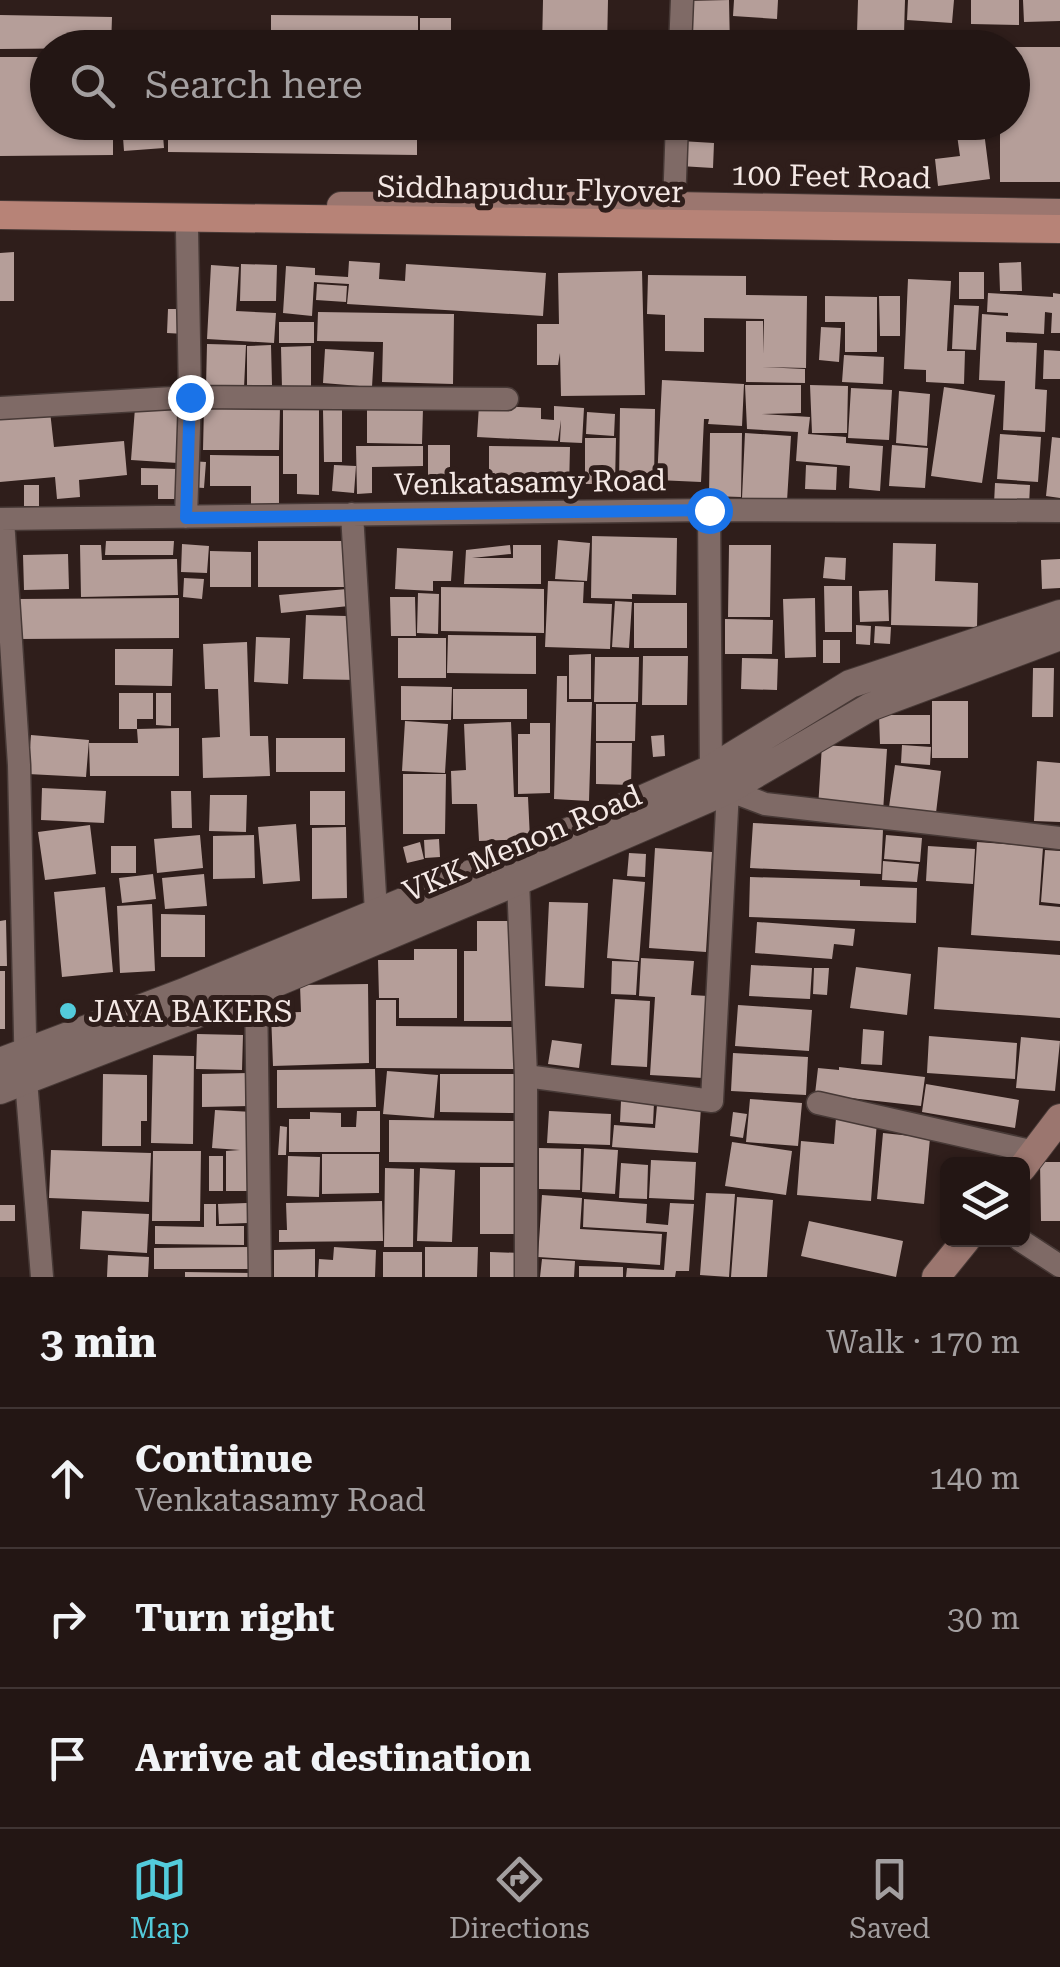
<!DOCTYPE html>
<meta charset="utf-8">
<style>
:root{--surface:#231614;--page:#2b1f1d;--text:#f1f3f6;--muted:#a39fa0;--line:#403534;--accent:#53cbdb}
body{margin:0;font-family:"Roboto Serif",serif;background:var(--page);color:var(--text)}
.controls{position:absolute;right:30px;bottom:30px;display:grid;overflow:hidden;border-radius:15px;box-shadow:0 2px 8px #0004}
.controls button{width:90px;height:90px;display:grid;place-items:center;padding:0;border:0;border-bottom:2px solid var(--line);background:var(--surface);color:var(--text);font:50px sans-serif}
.stop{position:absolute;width:30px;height:30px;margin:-22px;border:8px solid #1a73e8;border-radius:50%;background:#fff}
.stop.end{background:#1a73e8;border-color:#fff;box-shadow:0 2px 10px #0008}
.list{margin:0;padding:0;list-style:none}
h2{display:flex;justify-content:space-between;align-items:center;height:130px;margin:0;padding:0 40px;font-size:42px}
h2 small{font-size:32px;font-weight:400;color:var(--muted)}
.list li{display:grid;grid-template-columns:65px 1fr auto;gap:30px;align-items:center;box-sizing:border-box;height:140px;padding:0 40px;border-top:2px solid var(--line)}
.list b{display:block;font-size:38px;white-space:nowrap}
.list p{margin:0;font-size:32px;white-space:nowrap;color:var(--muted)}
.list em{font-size:32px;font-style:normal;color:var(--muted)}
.icon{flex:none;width:55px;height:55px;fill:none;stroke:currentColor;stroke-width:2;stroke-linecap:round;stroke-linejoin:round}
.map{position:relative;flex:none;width:1060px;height:1277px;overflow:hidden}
.search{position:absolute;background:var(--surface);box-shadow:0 2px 8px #0004;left:30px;right:30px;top:30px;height:110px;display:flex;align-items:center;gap:25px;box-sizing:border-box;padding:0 35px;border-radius:55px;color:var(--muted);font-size:38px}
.sheet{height:550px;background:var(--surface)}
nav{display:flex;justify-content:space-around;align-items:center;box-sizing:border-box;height:140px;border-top:2px solid var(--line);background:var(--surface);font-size:28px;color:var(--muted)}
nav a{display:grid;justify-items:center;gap:5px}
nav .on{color:var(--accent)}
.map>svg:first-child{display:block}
.building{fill:#b59e99}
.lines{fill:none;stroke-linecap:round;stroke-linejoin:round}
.minor-casing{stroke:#473936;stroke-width:25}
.tertiary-casing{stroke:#473936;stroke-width:30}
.secondary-casing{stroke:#473936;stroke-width:30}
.primary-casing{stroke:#473936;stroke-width:30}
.minor{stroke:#7f6a66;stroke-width:22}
.tertiary{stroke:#7f6a66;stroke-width:28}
.secondary{stroke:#9b766f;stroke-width:28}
.primary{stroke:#b78377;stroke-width:28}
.route{stroke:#1a73e8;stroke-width:12}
.poi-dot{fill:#53cbdb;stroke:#2f1e1b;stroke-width:4}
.labels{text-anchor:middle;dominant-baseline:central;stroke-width:10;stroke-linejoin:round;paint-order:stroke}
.street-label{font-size:30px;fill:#f4e8e5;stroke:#2f1e1b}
.poi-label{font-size:30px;fill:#f4e8e5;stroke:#2f1e1b;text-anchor:start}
</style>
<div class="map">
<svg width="1060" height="1277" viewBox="0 0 1060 1277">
<rect width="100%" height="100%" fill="#2f1e1b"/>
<path class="building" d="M543 0H608L607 48H542Z
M729 0 730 48H684V1Z
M734 0H778L777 19 733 16Z
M858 0H905L904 34 857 33Z
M908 0H954L952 23 907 20Z
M971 0H1019V25L971 24Z
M1023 0H1060V21L1024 22Z
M0 15 112 17 111 48 0 49Z
M271 15 418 16V48H271Z
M420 18H451V48H420Z
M1012 47H1060V182H1000V122H1012Z
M0 57H48V122H113V155L0 156Z
M162 122 164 148 124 151 122 124Z
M168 122H417V155L168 152Z
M686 122H731V139L686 140Z
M983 124 990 179 938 186 935 159 960 156 956 128Z
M681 141 714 143 713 168 680 166Z
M14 252V301H0V253Z
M349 261 380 263 379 279 405 281 406 264 546 273 543 316 347 304 349 284 314 282 312 316 283 313 286 266 315 268V275L348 277Z
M1021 262 1022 291H1000L999 263Z
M241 264 277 265 276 301H240Z
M211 265 239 267 236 311 276 313 274 343 207 339Z
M642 271 645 395 561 396 560 353 558 365H537V324H559L558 273Z
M959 272H984V299H959Z
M648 275 746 276V295L807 296 806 368 762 367 805 369V383L746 382V321H763L764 354V319L704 318V352L665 351V315L647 314Z
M908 279 951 281 947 351H965L964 384 926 382V370L904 369Z
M317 284 347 286 346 302 316 300Z
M988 293 1053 297V293L1060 294V333H1051L1052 313 1045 312 1044 334 1006 332V342L1037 343 1035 389 1047 390 1045 432 1003 430 1005 381 979 380 982 314 1008 316V313L987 312Z
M825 296 877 297V352H845V322H825Z
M879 296H900V336H880Z
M954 305 979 306 976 350 952 349Z
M168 309H187L185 334 167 333Z
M318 312 454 314 453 384 382 382 383 342 317 341Z
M279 322H314V343H279Z
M821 327 841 328 839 362 819 360Z
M207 344 246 345 244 388 206 387Z
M271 345 272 385 247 386V346Z
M311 346V389H282L281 347Z
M325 349 374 352 372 387 323 383Z
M1044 350 1060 351V379H1043Z
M844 355 884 357 883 384 842 382Z
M662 380 744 384 742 426 708 424 709 419H704L701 482 657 480Z
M745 385H801V413L762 414 810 417 808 434 846 437V443L883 446 880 491 849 488 850 466 796 461 798 432 747 429Z
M810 385 848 386 847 433H812Z
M944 387 995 395 982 483 931 476Z
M851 388 892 390 889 440 848 438Z
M899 391 930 394 927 446 896 443Z
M479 405 541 408V419L554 420V406L584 408 582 443 560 442 561 420 558 441 477 437Z
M204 406 280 407 279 450H203Z
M367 407 423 408 422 444 367 443Z
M135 408 181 410 178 463 131 460Z
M620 408 655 409 654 485 619 484Z
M283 409H319V495L297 494V474H283Z
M323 410H342V462H324Z
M50 411 54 447 124 441 127 475 79 480 80 497 57 499 55 477 0 482V416Z
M587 412 615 414 614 436 586 434Z
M710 433H742L741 497 709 496Z
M745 433 791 436 787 501 742 498Z
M1000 434 1041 437 1038 482 997 479Z
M1052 437 1060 438V498L1046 496Z
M585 438H616L615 484H585Z
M428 445H450V486H428Z
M892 445 928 448 925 488 889 486Z
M356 446H423V466L372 467V493L357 494Z
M489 446 570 447 569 488 489 486Z
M210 455 279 456V504H251V486H210Z
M190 461 206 462 204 488 188 487Z
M334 465 356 466 354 493 332 491Z
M806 465 837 467 836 490 805 489Z
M141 468 177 469V499H158V485H141Z
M995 483 1030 485 1029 505 994 504Z
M24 485H39V506H24Z
M592 536 677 538 676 595 632 594V599L591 598Z
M558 540 590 543 587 581 555 579Z
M106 541H174L173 555H105Z
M258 541H351V587H258Z
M893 543 936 544 935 581 978 583 977 627 891 625Z
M182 544 209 546 207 573 181 572Z
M80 545H101L102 560 177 559 178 595 81 597Z
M510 545 511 554 472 558H513V545H541V584H464L466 550Z
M729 545H771L770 617H728Z
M397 548 453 551 451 581H433V591L395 589Z
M210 551 251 552V587H210Z
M68 554 69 589 24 590 23 555Z
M825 557 846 558 845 580 823 578Z
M1060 559V588L1042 589 1041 560Z
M184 578 204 579 202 599 183 597Z
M548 581 584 582 583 603 612 604 610 649 545 647Z
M824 586H852V632H825Z
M441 587 544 589V633L441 631Z
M347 589 349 606 281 613 279 595Z
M888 590 889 621 860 622 859 591Z
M418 593 439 594 438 634 417 633Z
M390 597H415L416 636H391Z
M179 598V638L17 639 16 599Z
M815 598 816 657 785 658 783 599Z
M615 601 632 602 629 648 612 647Z
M634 603H687V648H634Z
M306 615 347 616V639L358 640V680L303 679Z
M725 619 773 620 772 654H725Z
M856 625 871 626 870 645 856 644Z
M875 626 891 627 890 644 874 643Z
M448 635 536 636V674L447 673Z
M256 637 290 638 288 684 254 682Z
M398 638H446V678H398Z
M823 640H840V663H823Z
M247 642 250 736H268L270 776 203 778 202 738 220 737 218 689H205L203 644Z
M115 649H173L172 686 115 685Z
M591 654V699H569V655Z
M643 656H688L687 705H642Z
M595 657H639L638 702H594Z
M742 658 778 659 777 690 741 689Z
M1033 668H1054L1053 717H1032Z
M557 676H567V702H592L589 801 554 799Z
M401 686 452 687 451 720H401Z
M453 689H527V719H453Z
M119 693H153V719H137V729L179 728V776H90L89 743H138L137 729H119Z
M156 693H171V726L156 725Z
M932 701H968V758H932Z
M596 704H636L635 741H596Z
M879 715H930V744H880Z
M405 721 448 724 445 773 402 771Z
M511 722 514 797H528L530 839 479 841 477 804H452L451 771 466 770 464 724Z
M530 723H550V793L518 794V734H530Z
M31 735 89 740 86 777 28 774Z
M664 735 665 756 653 757 651 736Z
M276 738H345V772H276Z
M596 743H632L631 785 596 784Z
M822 745 887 749 883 812 818 808Z
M902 745 931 747 930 765 901 763Z
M1037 761 1060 763V822L1034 821Z
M895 765 941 771 936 813 889 807Z
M403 774H446L445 834H403Z
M42 788 106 791 104 823 41 820Z
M171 791H191L192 828H172Z
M310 791H345V825H310Z
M210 795H247L246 832 209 831Z
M753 823 883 830 881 874 750 868Z
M296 824 300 881 263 884 258 827Z
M90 825 96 874 45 880 38 832Z
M346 827 347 898 312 899V828Z
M200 835 203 868 157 873 154 839Z
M254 835 255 878 213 879V836Z
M886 835 922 838 920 862 884 859Z
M439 839 440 857 425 858 424 840Z
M420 842 424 859 407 863 403 847Z
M977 842 1043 847 1039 905 1060 907V941L971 935Z
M111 846H136V873H111Z
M928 846 975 849 973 884 926 881Z
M655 848 712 852 706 952 649 948Z
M1045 850 1060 851V904L1041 902Z
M629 853 646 854 645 877 627 876Z
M883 861 919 864 917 882 882 880Z
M153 874 156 899 122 903 119 878Z
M204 874 207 906 165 909 162 878Z
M750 877 860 880V886L917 888 916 923 749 917Z
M613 879 645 882 639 961 607 958Z
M105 887 113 972 62 977 54 892Z
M549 902 588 903 584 988 545 986Z
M152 904 155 971 120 973 117 906Z
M161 914 205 915V957H161Z
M6 920 7 966H0V921Z
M477 921H514L513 1021H464V951H477Z
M757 922 855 929 853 946 834 944 832 959 755 953Z
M938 947 1060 955V1018L934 1009Z
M414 949H457V1018H399V998H379L378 960H414Z
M641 958 694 961 691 995 708 996 703 1078 650 1075 655 997 639 996Z
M612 961 638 962 636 995 611 994Z
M751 965 812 968 810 999 749 996Z
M856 967 911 974 907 1015 850 1008Z
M814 968H829L827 995 813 994Z
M0 971H5V1029H0Z
M368 984 369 1063 273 1066 271 1013 301 1012 300 985Z
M615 999 650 1001 647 1067 611 1065Z
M376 1000H396V1026L516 1027V1069L376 1068Z
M738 1005 812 1010 809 1051 735 1046Z
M863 1029 884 1031 882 1065 861 1064Z
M197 1034 243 1035 242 1070 196 1069Z
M929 1036 1017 1043 1015 1079 927 1073Z
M1021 1037 1060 1041 1055 1091 1016 1088Z
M552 1040 582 1044 579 1068 548 1064Z
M733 1053 808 1057 806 1095 731 1091Z
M153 1055 194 1056 193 1144 151 1143Z
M839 1067 925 1077 921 1106 815 1094 818 1068 839 1070Z
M375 1069 376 1107 277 1108V1070Z
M387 1071 438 1075 434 1118 383 1114Z
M249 1073 250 1106 202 1107V1074Z
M103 1074 147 1075V1121H141V1146H102Z
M440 1074H516V1113L440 1112Z
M926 1084 1019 1100 1015 1128 922 1112Z
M750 1099 802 1103 798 1146 746 1142Z
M621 1101 654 1103 653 1124 620 1122Z
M657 1105 701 1107 698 1153 612 1147 614 1125 655 1128Z
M215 1110 253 1112 252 1191H226V1151L240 1150 212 1148Z
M357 1111H380V1152H289V1119H310V1112L341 1113V1127H356Z
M549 1111 611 1114 610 1145 547 1143Z
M733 1112 747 1114 743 1138 730 1136Z
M836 1118 877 1121 871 1201 797 1195 801 1141 834 1144Z
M389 1120 517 1121V1163L389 1162Z
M280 1126 287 1127 286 1155H278Z
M883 1133 930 1138 924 1204 877 1199Z
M732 1142 792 1151 786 1195 725 1186Z
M539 1148 581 1149 580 1190 539 1189Z
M584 1148 618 1150 615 1194 582 1192Z
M51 1150 151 1153 149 1202 49 1198Z
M153 1151H201L200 1221H152Z
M322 1154H379V1193L322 1194Z
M209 1156H223V1191H209Z
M288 1156 320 1157 319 1197 287 1196Z
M651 1160 696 1162 694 1200 649 1198Z
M1040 1162H1060V1221H1041Z
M621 1163 648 1165 647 1199 619 1198Z
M480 1167H520V1234H480Z
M385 1168 414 1169 413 1247H384Z
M420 1168 455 1170 452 1242 417 1241Z
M706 1193 735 1194 729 1277 700 1275Z
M542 1195 582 1198 580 1229 662 1234 660 1265 538 1257Z
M737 1197 773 1200 767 1277H731Z
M584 1199 647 1204 646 1223 668 1225 670 1203 694 1204 689 1271H676L675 1277H626L627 1268 664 1270 667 1232 583 1227Z
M382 1201 383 1241 279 1242V1230H287L286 1203Z
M247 1203 248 1223 219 1224 218 1204Z
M204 1204H216V1226H244V1245L155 1244V1226L204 1227Z
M0 1205H15V1221H0Z
M82 1211 149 1214 147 1253 80 1249Z
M809 1221 903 1241 896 1277 801 1256Z
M250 1247V1269H154V1248Z
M334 1247 376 1250 375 1277H318L319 1259 333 1260Z
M425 1247H478L477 1277H425Z
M315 1249V1277H274V1250Z
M383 1252H422V1277H383Z
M490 1252 522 1253V1277H490Z
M108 1255 149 1257 148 1277H107Z
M542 1259 575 1261 574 1277H540Z
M579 1266 623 1267V1277H579Z
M185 1272 252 1273V1277H185Z"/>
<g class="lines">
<defs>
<path id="minor" d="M680 48 682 0
M674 206 677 122
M0 408 190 397 507 399
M709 510 711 769 719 779
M352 514 376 911
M186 517 190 397 187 229
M0 519 709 510 1060 511
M3 519 19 765 26 1080 42 1277
M518 881 526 1076 712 1101 728 790 765 804 1060 838
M252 976 256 991 260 1277
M526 1076V1277
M818 1103 1035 1152
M1020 1240 1060 1266"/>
<path id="tertiary" d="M0 1062 187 991 500 862 711 769 850 684 1060 614
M0 1090 256 991 518 881 728 790 870 707 1060 636"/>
<path id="secondary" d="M341 206H674L1060 213
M1022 1168 1060 1118
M936 1277 966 1240"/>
<path id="primary" d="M0 215 1060 229"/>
</defs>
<use href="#minor" class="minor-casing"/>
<use href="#tertiary" class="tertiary-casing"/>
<use href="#secondary" class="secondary-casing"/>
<use href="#primary" class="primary-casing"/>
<use href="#minor" class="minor"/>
<use href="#tertiary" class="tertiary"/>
<use href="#secondary" class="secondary"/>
<use href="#primary" class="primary"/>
</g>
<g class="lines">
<path class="route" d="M190 397 186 518 709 510"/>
</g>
<circle class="poi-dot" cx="68" cy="1011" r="10"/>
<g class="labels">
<g class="street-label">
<text transform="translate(831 176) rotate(1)">100 Feet Road</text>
<text transform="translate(530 189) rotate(1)">Siddhapudur Flyover</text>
<text transform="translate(530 482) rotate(-1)">Venkatasamy Road</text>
<text transform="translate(522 843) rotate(-23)">VKK Menon Road</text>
</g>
<g class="poi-label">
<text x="88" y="1011">JAYA BAKERS</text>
</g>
</g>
</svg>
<div class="controls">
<button><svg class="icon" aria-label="layers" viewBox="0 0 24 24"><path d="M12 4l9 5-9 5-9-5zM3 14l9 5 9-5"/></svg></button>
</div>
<div class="stop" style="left:709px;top:510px"></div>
<div class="stop end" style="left:190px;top:397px"></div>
<div class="search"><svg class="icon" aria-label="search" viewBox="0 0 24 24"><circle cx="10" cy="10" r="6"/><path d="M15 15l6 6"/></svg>Search here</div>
</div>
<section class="sheet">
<h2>3 min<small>Walk · 170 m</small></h2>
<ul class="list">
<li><svg class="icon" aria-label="ahead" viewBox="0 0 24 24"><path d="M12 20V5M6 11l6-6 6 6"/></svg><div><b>Continue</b><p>Venkatasamy Road</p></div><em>140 m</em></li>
<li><svg class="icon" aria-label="right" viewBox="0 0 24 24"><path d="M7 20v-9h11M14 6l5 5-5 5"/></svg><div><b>Turn right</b></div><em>30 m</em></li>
<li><svg class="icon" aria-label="arrive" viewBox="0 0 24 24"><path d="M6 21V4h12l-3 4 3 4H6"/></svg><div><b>Arrive at destination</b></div></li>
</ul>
</section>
<nav>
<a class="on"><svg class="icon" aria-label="map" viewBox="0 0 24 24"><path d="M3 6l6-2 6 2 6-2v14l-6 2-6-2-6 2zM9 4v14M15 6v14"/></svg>Map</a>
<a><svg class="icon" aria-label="directions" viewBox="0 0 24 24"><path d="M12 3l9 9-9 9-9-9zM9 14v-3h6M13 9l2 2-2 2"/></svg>Directions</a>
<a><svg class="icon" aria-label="saved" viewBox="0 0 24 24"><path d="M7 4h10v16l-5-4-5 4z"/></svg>Saved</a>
</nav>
